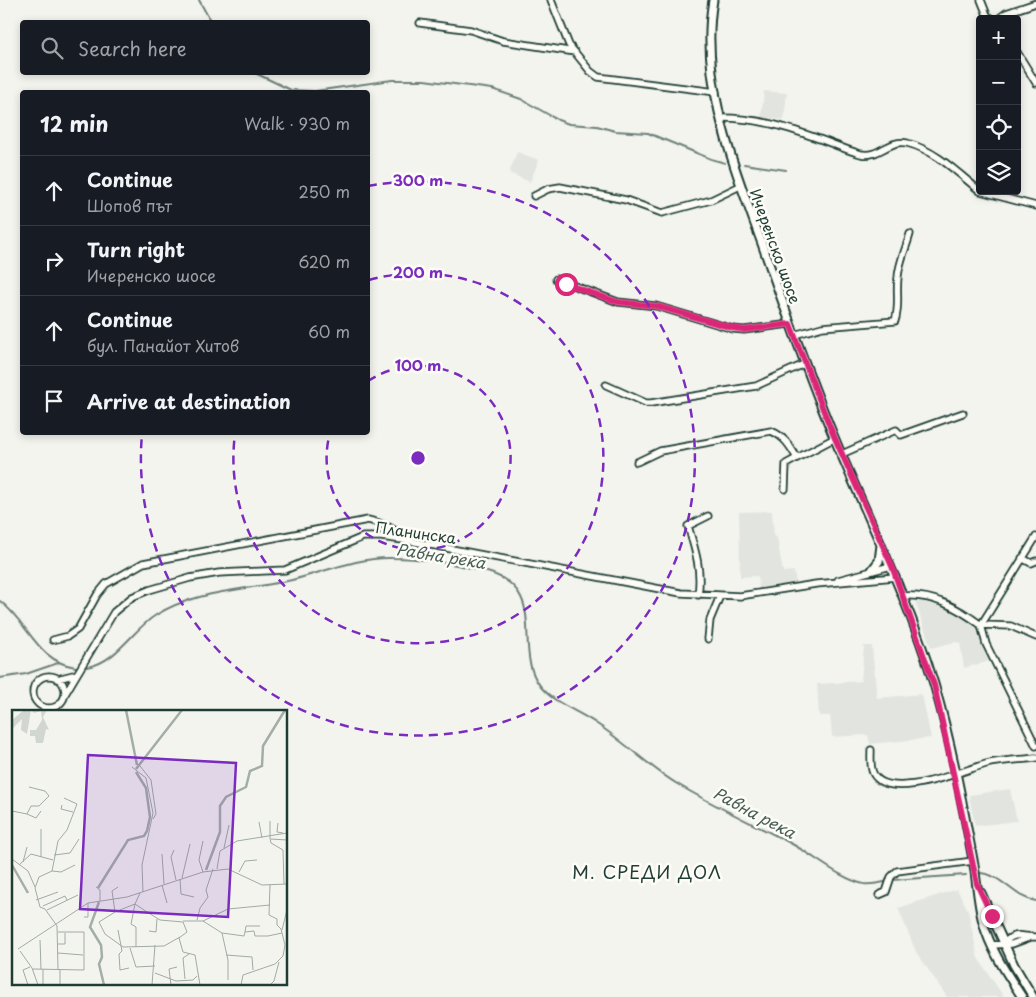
<!DOCTYPE html>
<meta charset="utf-8">
<style>
:root{--surface:#171b24;--page:#20242c;--text:#f1f3f6;--muted:#9ea1a6;--line:#363941}
body{margin:0;font-family:"Playpen Sans",sans-serif;background:var(--page);color:var(--text)}
.controls{position:absolute;right:15px;top:15px;display:grid;overflow:hidden;border-radius:5px;box-shadow:0 2px 8px #0003}
.controls button{width:45px;height:45px;display:grid;place-items:center;padding:0;border:0;border-bottom:1px solid var(--line);background:var(--surface);color:var(--text);font:25px sans-serif}
.stop{position:absolute;width:15px;height:15px;margin:-11px;border:4px solid #db2777;border-radius:50%;background:#fff}
.stop.end{background:#db2777;border-color:#fff;box-shadow:0 1px 5px #0008}
.list{margin:0;padding:0;list-style:none}
h2{display:flex;justify-content:space-between;align-items:center;height:65px;margin:0;padding:0 20px;font-size:21px}
h2 small{font-size:16px;font-weight:400;color:var(--muted)}
.list li{display:grid;grid-template-columns:32px 1fr auto;gap:15px;align-items:center;box-sizing:border-box;height:70px;padding:0 20px;border-top:1px solid var(--line)}
.list b{display:block;font-size:19px;white-space:nowrap}
.list p{margin:0;font-size:16px;white-space:nowrap;color:var(--muted)}
.list em{font-size:16px;font-style:normal;color:var(--muted)}
.icon{flex:none;width:28px;height:28px;fill:none;stroke:currentColor;stroke-width:2;stroke-linecap:round;stroke-linejoin:round}
.map{position:relative;flex:none;width:1036px;height:997px;overflow:hidden}
.search{position:absolute;background:var(--surface);box-shadow:0 2px 8px #0003;left:20px;top:20px;width:350px;height:55px;display:flex;align-items:center;gap:12px;box-sizing:border-box;padding:0 18px;border-radius:5px;color:var(--muted);font-size:19px}
.panel{position:absolute;background:var(--surface);box-shadow:0 2px 8px #0003;left:20px;top:90px;width:350px;height:345px;border-radius:5px}
.map>svg:first-child{display:block}
.built{fill:#e2e5df}
.lines{fill:none;stroke-linecap:round;stroke-linejoin:round}
.stream{stroke:#6e8179;stroke-width:2}
.minor-casing{stroke:#1f3d34;stroke-width:9}
.tertiary-casing{stroke:#1f3d34;stroke-width:11}
.minor{stroke:#fdfcf7;stroke-width:5.5}
.tertiary{stroke:#fdfcf7;stroke-width:7}
.route{stroke:#db2777;stroke-width:6}
.ring{fill:none;stroke:#7b2cbf;stroke-width:2.5;stroke-dasharray:9 6}
.labels{text-anchor:middle;dominant-baseline:central;stroke-width:5;stroke-linejoin:round;paint-order:stroke}
.street-label{font-size:15px;fill:#1f3d34;stroke:#fdfcf7}
.water-label{font-size:16px;font-style:italic;fill:#475f56;stroke:#fdfcf7}
.quarter-label{font-size:18px;letter-spacing:1px;fill:#1f3d34;stroke:#fdfcf7}
.inset-river{fill:none;stroke:#a3aea7;stroke-width:2.5}
.inset-road{fill:none;stroke:#9faba4;stroke-width:1}
.view{fill:#7b2cbf;fill-opacity:0.15;stroke:#7b2cbf;stroke-width:2.5}
.inset-edge{fill:none;stroke:#1f3d34;stroke-width:2.5}
.centre{fill:#7b2cbf;stroke:#fdfcf7;stroke-width:2.5}
.ring-label{font-size:15px;text-anchor:middle;font-weight:bold;fill:#7b2cbf;stroke:#fdfcf7;stroke-width:5;stroke-linejoin:round;paint-order:stroke}
</style>
<div class="map">
<svg width="1036" height="997" viewBox="0 0 1036 997">
<rect width="100%" height="100%" fill="#f4f4ef"/>
<filter id="ink" filterUnits="userSpaceOnUse"><feTurbulence type="fractalNoise" baseFrequency=".02" numOctaves="2"/><feDisplacementMap in="SourceGraphic" scale="10" xChannelSelector="R" yChannelSelector="G"/><feConvolveMatrix kernelMatrix="1 2 1 2 8 2 1 2 1" color-interpolation-filters="sRGB"/></filter>
<g filter="url(#ink)">
<path class="built" d="M764 91 787 93 784 120 761 118Z
M517 152 539 160 530 182 509 173Z
M772 511 774 537H777L783 572 794 571 796 583 759 589 758 576 740 577 739 512Z
M914 598 940 603 959 612 977 627 990 661 964 668 960 643 955 642 931 648Z
M864 646H872L877 698 922 694 931 738 870 744 868 735 832 737 830 716H819L817 684 861 681Z
M1010 789 1017 821 975 826 969 795Z
M957 889 968 910 978 958 1004 997H947L916 952 898 908Z"/>
<g class="lines">
<path class="stream" d="M199 0 211 22
M253 72 291 90 315 91 392 80H424L492 89 521 99 558 120 569 124 597 126 615 131 648 133 711 159 725 163
M744 164 786 170
M0 601C29 623 37 662 76 667
M87 667C116 663 133 629 156 615 195 590 249 590 292 580 324 572 359 557 392 558 422 558 455 564 484 571 553 589 510 649 541 687 555 704 579 711 597 724 626 743 650 768 679 785 716 807 754 824 792 844 813 855 840 879 864 884 872 885 880 883 888 881
M0 678 26 674 58 663
M977 873C1001 872 1013 898 1036 901
M892 880 966 875"/>
<defs>
<path id="minor" d="M551 0 569 45 590 71 598 77 716 92
M981 0 987 15 993 19
M998 19 1006 13 1036 3
M420 23 471 30 503 41 575 52
M1017 52 1036 83
M721 118C760 118 789 128 825 141 836 145 849 151 861 154 879 158 889 139 907 143 935 150 958 173 980 191
M980 191 1036 206
M534 196 548 189 560 187 626 200 662 213 711 200 740 186
M556 279 618 302 656 306 733 329 744 330 790 324
M794 335 822 327 895 321C900 306 896 293 898 277 899 262 906 249 910 234
M606 385 646 403H651L756 386 804 364
M842 454 896 430 901 435 963 413
M637 462 660 451 771 431C784 436 790 446 797 458L835 438
M785 489 786 464 797 458
M1022 558 1031 563 1036 561
M838 580 891 566
M698 595C702 570 695 549 688 526L708 516
M903 596C933 594 957 607 981 625L1036 537
M1036 637 1011 626 981 625 986 644 1036 746
M708 639 710 620 720 596
M53 640 68 636 78 629 97 595 106 584 143 563 368 520C384 523 396 530 409 540
M33 692a16 16 0 1 1 32 0a16 16 0 1 1-32 0Z
M57 679 77 674
M65 694 114 612 132 597 149 590 190 578 219 573 285 570 363 537H381L410 541 681 593 740 596 816 584 896 577
M871 750C871 757 870 767 873 773 888 803 964 770 986 764 1002 760 1020 760 1036 758
M879 895 886 892 891 877 897 871 973 861
M1004 943C1015 931 1022 937 1036 937
M991 945 1012 944 1031 937"/>
<path id="tertiary" d="M713 0C699 81 734 166 761 241 783 303 804 364 829 425 864 511 907 594 934 684 951 741 963 806 974 865 977 884 978 904 983 922 990 949 1007 974 1022 997
M872 570 879 561 881 545
M981 893 1014 965 1033 997"/>
</defs>
<use href="#minor" class="minor-casing"/>
<use href="#tertiary" class="tertiary-casing"/>
<use href="#minor" class="minor"/>
<use href="#tertiary" class="tertiary"/>
</g>
</g>
<g class="lines" filter="url(#ink)">
<path class="route" d="M566 284 618 302 656 306 733 328 744 330 790 324 830 427 892 566 934 685 977 884 992 916"/>
</g>
<g class="ring">
<path d="M368 381A92 92 0 1 1 330 433"/>
<path d="M369 280A185 185 0 1 1 235 434"/>
<path d="M368 186A277 277 0 1 1 142 434"/>
</g>
<g class="labels">
<g class="street-label">
<text transform="translate(776 246) rotate(70)">Ичеренско шосе</text>
<text transform="translate(416 532) rotate(8)">Планинска</text>
</g>
<g class="water-label">
<text transform="translate(441 555) rotate(9)">Равна река</text>
<text transform="translate(755 812) rotate(28)">Равна река</text>
</g>
<g class="quarter-label">
<text x="647" y="871">М. СРЕДИ ДОЛ</text>
</g>
</g>
<g transform="translate(12 710)">
<rect width="275" height="275" fill="#f4f4ef"/>
<path d="M12 0H19L15 24 9 20 10 9 0 19V10ZM19 0H35L31 7 37 20 34 19 31 33H24L23 26H18V20H24L30 10 29 1 22 3Z" fill="#d1d6d1"/>
<path class="inset-river" d="M114 0 125 55M124 59 170 0M0 155 16 183M194 160 208 122V96L214 87 234 77 238 61 250 56 251 36 273 0M86 178 116 130 132 126 135 121 138 107 134 78 124 62M87 192 78 217 89 235 90 247 87 254 92 275"/>
<path class="inset-road" d="M128 56 139 70 144 104 141 109M120 57 134 68 141 103 130 155 131 182M50 95 49 99 61 102M0 101 15 104 19 96H27L37 86 33 81 17 77M15 104 24 108 29 101M258 111V128M247 112 250 128M266 113 265 122 271 123M258 128 259 133 271 140 272 174M259 129 275 130M212 138 217 115M162 140 159 147 164 170M150 144 152 174M42 145 58 143 67 129M29 147V119M0 149 16 161 23 177M11 152 15 137M7 155 19 144 41 150M205 159 208 141 225 131 275 123M40 161 49 162 63 155M191 162 187 150 191 131M227 162 233 151 245 150M170 168 178 134M168 169 169 184 182 187M150 175 155 193M84 177 88 180V191M106 177 100 181 103 202 123 194M128 183 123 194 135 202 148 210 171 212 175 222 167 228 171 242 183 245 188 275M24 190 46 182M123 194 119 214 124 217V237M31 196 53 186 55 190M35 200 66 185M103 202 87 212 93 224 111 237 152 236 168 227M72 207H76V193M185 210 188 198 196 187 194 180 201 159M171 211H191L210 223 216 250V270M191 211 216 199 258 195M106 220 110 241 107 244 108 260 117 258M270 220 275 200M137 221 144 222 145 209M233 222 234 216H248M210 223 232 226 233 222 242 221 243 226H256L270 223M28 230 29 259M46 234H53V223M118 238 124 257 143 256M6 239 76 193 115 187 191 162 216 159 250 175 275 174M8 241 20 258 26 275M46 243 71 245M214 245 240 247 241 260M21 259 72 260V222H46M46 259 45 216 33 199 28 197 23 178 27 167 40 161 46 131 55 120 65 94 52 88M48 259V275M143 263 164 271 181 270 185 266M173 269 171 248 177 244M16 275 11 260 18 257M31 275V259M140 275 143 235M159 275 157 259 165 257M229 275 231 265 263 254 271 246 273 235 269 219 265 215V209L257 205 258 175M258 275 262 271 267 252"/>
<path class="view" d="M76 45 224 53 216 207 68 199Z"/>
<rect width="275" height="275" class="inset-edge"/>
</g>
<circle cx="418" cy="458" r="8" class="centre"/>
<g class="ring-label">
<text x="418" y="186">300 m</text>
<text x="418" y="278">200 m</text>
<text x="418" y="371">100 m</text>
</g>
</svg>
<div class="controls">
<button>+</button>
<button>−</button>
<button><svg class="icon" aria-label="locate" viewBox="0 0 24 24"><circle cx="12" cy="12" r="6"/><path d="M12 2v4M12 18v4M2 12h4M18 12h4"/></svg></button>
<button><svg class="icon" aria-label="layers" viewBox="0 0 24 24"><path d="M12 4l9 5-9 5-9-5zM3 14l9 5 9-5"/></svg></button>
</div>
<div class="stop" style="left:566px;top:284px"></div>
<div class="stop end" style="left:992px;top:916px"></div>
<div class="search"><svg class="icon" aria-label="search" viewBox="0 0 24 24"><circle cx="10" cy="10" r="6"/><path d="M15 15l6 6"/></svg>Search here</div>
<section class="panel">
<h2>12 min<small>Walk · 930 m</small></h2>
<ul class="list">
<li><svg class="icon" aria-label="ahead" viewBox="0 0 24 24"><path d="M12 20V5M6 11l6-6 6 6"/></svg><div><b>Continue</b><p>Шопов път</p></div><em>250 m</em></li>
<li><svg class="icon" aria-label="right" viewBox="0 0 24 24"><path d="M7 20v-9h11M14 6l5 5-5 5"/></svg><div><b>Turn right</b><p>Ичеренско шосе</p></div><em>620 m</em></li>
<li><svg class="icon" aria-label="ahead" viewBox="0 0 24 24"><path d="M12 20V5M6 11l6-6 6 6"/></svg><div><b>Continue</b><p>бул. Панайот Хитов</p></div><em>60 m</em></li>
<li><svg class="icon" aria-label="arrive" viewBox="0 0 24 24"><path d="M6 21V4h12l-3 4 3 4H6"/></svg><div><b>Arrive at destination</b></div></li>
</ul>
</section>
</div>
